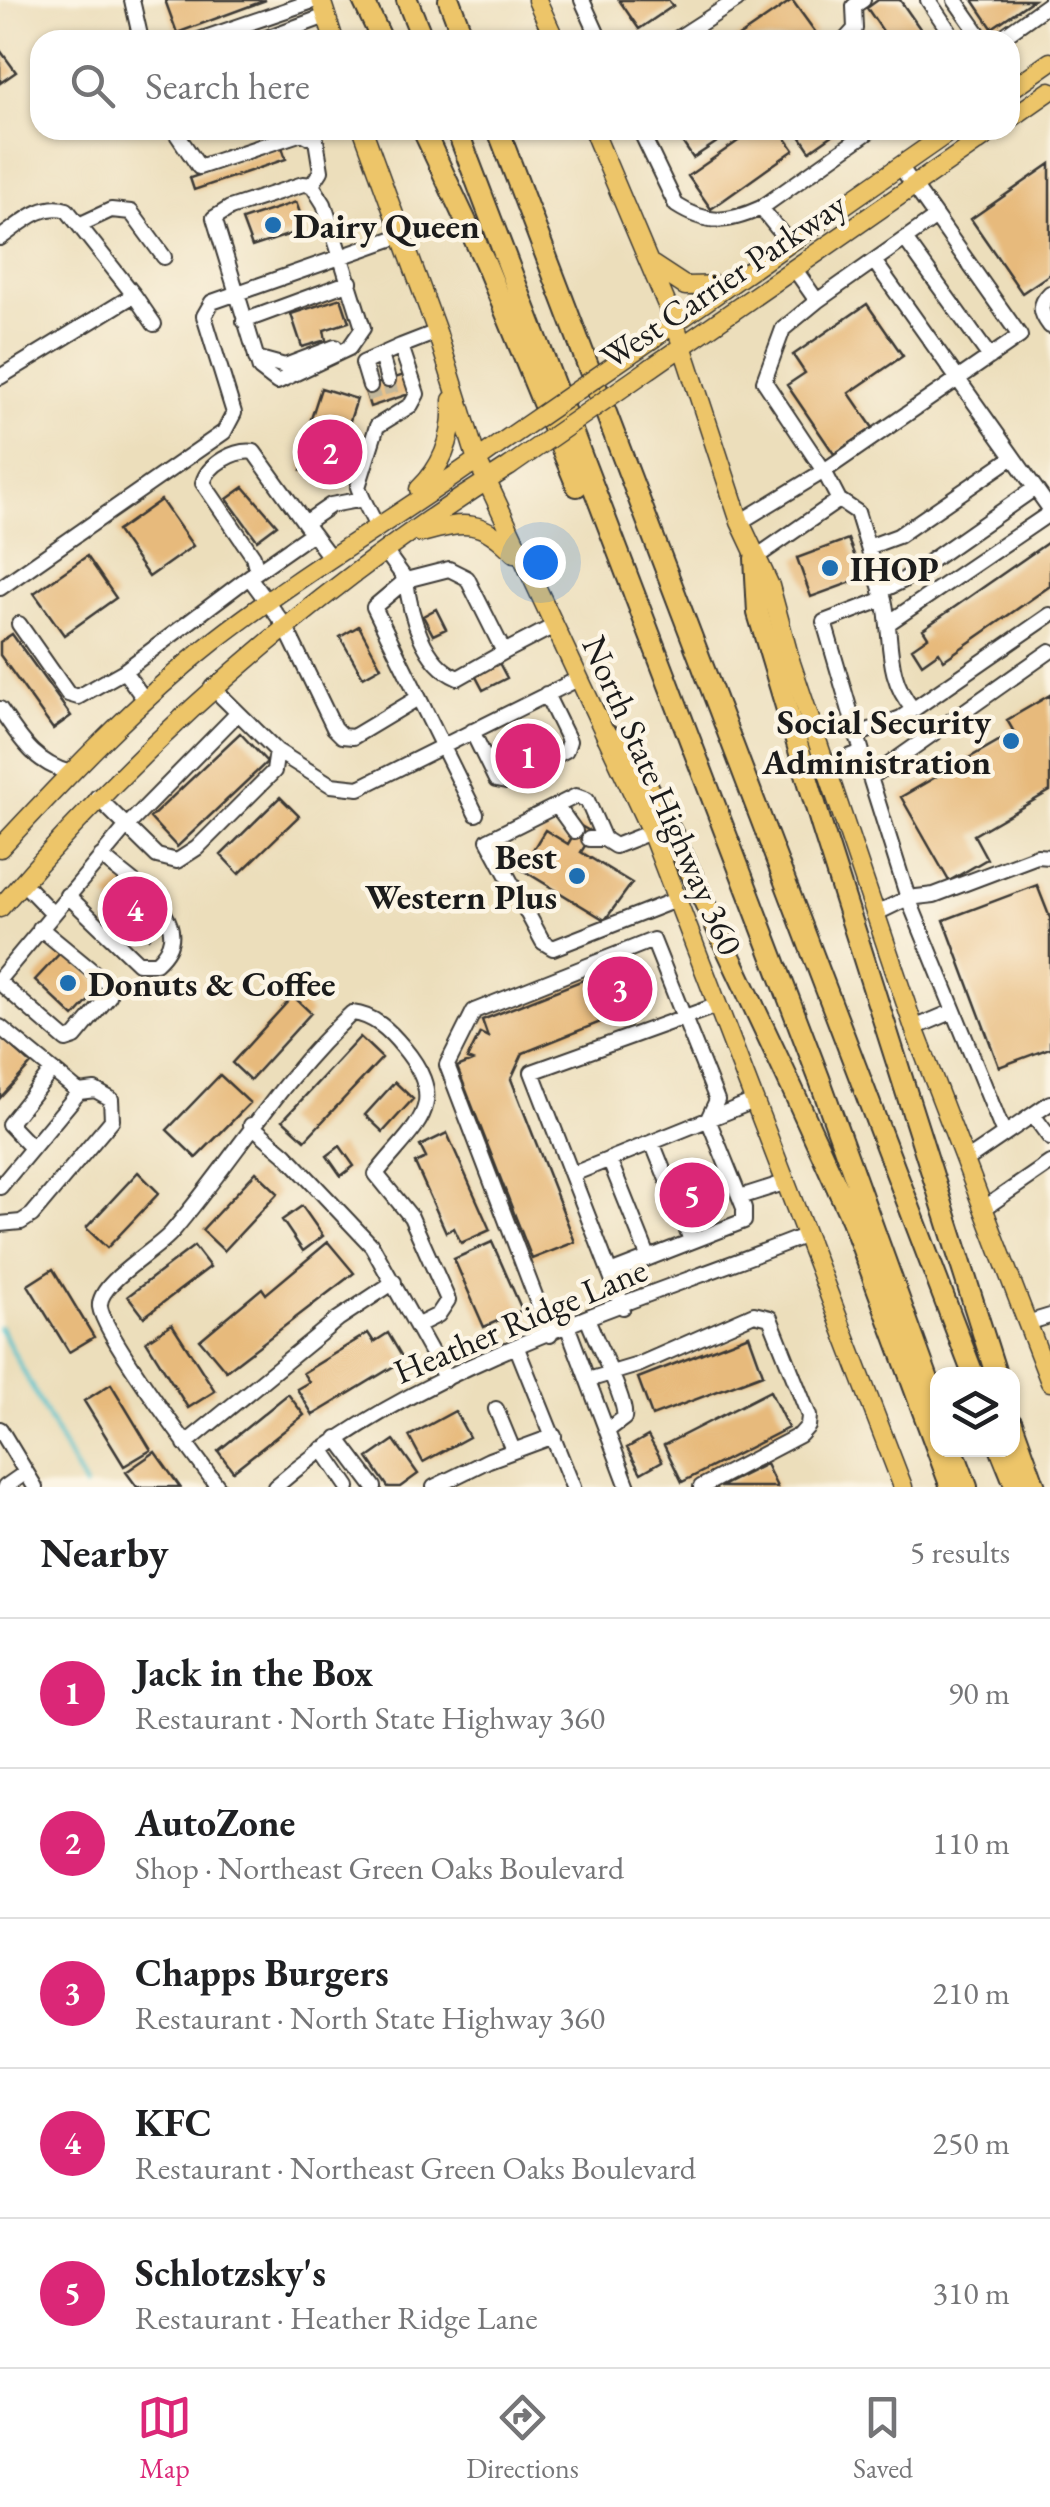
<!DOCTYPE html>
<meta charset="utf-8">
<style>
:root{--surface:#fff;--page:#f2f2f2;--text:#202124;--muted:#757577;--line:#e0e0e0;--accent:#db2777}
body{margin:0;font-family:"EB Garamond",serif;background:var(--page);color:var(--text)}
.controls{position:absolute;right:30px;bottom:30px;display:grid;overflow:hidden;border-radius:20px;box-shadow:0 2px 8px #0004}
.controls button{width:90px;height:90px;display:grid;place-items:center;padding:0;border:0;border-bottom:2px solid var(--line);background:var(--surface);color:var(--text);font:50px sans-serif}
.you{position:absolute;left:540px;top:562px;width:35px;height:35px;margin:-25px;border:8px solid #fff;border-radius:50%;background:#1a73e8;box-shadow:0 0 0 15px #1a73e833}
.badge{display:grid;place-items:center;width:65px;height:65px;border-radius:50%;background:var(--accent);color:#fff;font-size:32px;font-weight:700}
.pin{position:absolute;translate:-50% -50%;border:5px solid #fff;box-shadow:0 2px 10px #0006}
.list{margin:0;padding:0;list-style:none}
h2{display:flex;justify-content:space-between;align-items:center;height:130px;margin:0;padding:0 40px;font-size:42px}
h2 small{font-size:32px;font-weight:400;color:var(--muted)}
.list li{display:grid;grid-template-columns:65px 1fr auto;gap:30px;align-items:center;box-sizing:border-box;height:150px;padding:0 40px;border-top:2px solid var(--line)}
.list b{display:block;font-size:38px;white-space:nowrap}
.list p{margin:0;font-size:32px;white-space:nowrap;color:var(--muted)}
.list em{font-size:32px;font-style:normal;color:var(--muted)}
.icon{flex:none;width:55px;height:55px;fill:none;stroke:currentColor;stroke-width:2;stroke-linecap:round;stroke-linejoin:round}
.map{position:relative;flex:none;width:1050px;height:1487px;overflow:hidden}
.search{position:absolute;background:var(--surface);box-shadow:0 2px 8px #0004;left:30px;right:30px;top:30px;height:110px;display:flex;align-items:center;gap:25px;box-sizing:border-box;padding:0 35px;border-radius:30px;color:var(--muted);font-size:38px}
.sheet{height:880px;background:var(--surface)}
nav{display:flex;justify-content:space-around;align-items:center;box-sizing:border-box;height:140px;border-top:2px solid var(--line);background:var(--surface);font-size:28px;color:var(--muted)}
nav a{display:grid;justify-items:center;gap:5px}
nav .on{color:var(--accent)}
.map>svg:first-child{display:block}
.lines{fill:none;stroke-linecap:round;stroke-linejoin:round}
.stream{stroke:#55c2cd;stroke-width:4}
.building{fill:#e7ba7b}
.minor-tunnel{stroke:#c2b79b;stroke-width:14;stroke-dasharray:14 7;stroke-linecap:butt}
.minor-casing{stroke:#3b3934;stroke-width:18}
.major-casing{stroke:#3b3934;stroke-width:21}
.highway-casing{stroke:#3b3934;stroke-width:24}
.minor{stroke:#fff;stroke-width:14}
.major{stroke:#edc569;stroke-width:18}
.highway{stroke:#edc569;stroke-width:20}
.major-bridge-casing{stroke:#3b3934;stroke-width:21;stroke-linecap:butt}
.major-bridge{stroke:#edc569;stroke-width:18}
.poi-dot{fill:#1f6fb2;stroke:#fcf5e5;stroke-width:4}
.labels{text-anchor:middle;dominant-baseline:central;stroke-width:9;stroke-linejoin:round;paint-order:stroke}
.poi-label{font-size:35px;font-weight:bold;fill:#1c1c1c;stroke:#fcf5e5;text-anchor:start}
.street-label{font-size:35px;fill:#1c1c1c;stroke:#fcf5e5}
</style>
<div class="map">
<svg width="1050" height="1487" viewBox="0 0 1050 1487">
<rect width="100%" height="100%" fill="#fcf5e5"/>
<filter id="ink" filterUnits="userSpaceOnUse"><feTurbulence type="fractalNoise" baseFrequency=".01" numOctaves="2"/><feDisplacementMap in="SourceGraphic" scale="20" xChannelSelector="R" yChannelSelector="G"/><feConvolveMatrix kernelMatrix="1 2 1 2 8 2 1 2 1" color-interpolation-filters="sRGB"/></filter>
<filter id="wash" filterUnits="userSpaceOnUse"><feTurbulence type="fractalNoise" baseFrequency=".0048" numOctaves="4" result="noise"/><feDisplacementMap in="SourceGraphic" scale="40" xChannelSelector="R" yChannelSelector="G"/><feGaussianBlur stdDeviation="2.25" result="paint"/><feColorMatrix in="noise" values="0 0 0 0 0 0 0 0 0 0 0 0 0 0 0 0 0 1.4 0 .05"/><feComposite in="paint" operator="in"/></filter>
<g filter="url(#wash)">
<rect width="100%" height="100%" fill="#ecdebb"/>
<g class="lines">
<path class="stream" d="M0 1327 85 1487"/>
</g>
<g id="blocks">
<path class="building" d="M165 0H266L177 33Z
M619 0H668L673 6 639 29Z
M792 0 816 33 805 40H734Z
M878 0H900L928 40H889L867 8Z
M973 0H1033L992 28Z
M0 50 16 72 0 83Z
M674 130H717L723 138 693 158Z
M754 130H780L794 150 711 209 688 176Z
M796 130H840L810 151Z
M282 147 286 159 194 190 190 178Z
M1050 164V274L1022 293 971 219Z
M296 202 304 224 298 226 300 231 252 247 242 220Z
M341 298 349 322 324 330 326 340 302 347 291 314Z
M867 304 903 356 849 393 873 428 834 454 787 385 805 373 793 355Z
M404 375 409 394 370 407 364 388Z
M321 388 357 399 331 479 301 470 316 424 310 422Z
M244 487 277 525 257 540 227 499Z
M161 500 193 546 149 577 117 531Z
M848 539 863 578 811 597 797 558Z
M1050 541V586L944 660 939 652 922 664 912 648 928 637 923 629Z
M87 556 116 598 64 635 34 593Z
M436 609 446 629 433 635 423 616Z
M359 626 381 667 363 677 340 637Z
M12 634 71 716 53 729 0 655V642Z
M498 661 507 678 483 690 474 673Z
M1050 695V791L974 835 987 859 949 881 901 797 1014 732 1007 720Z
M240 733 267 762 177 847 150 818Z
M545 736 554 752 511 776 502 759Z
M280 797 299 816 239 874 221 855Z
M579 825 593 833 581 852 632 883 605 920 521 869 545 830 568 844Z
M122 881 164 921 148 938 106 897Z
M1037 885 1050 918V1048L999 1067 944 920Z
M63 950 102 986 74 1017 35 980Z
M631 961 648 1003 523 1053 511 1079 575 1242 532 1259 457 1067 472 1061 467 1059 480 1033 488 1037 482 1020Z
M293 996 311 1013 250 1080 232 1063Z
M0 1036 31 1064 0 1098Z
M360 1037 382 1058 305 1140 283 1120Z
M220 1075 250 1103 196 1158 167 1130Z
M395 1082 413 1099 383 1132 365 1115Z
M447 1133 490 1230 461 1243 454 1228 446 1232 415 1163 426 1158 420 1146Z
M340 1146 354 1166 341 1176 327 1156Z
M690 1168 711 1208 688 1217 671 1176Z
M138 1172 159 1193 107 1248 86 1228Z
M256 1172 278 1193 224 1251 202 1230Z
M302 1206 323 1236 303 1251 282 1220Z
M328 1242 354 1273 226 1371 200 1340 262 1288 266 1294Z
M492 1242 522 1310 484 1327 454 1259Z
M194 1246 210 1267 144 1317 128 1296Z
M53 1269 94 1337 69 1352 28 1285Z
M172 1324 215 1391 188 1408 146 1341Z
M368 1333 374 1342 388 1333 404 1360 313 1415 297 1389 309 1382 303 1373Z
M749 1335 763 1374 652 1416 638 1378Z
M111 1384 151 1450 124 1466 84 1401Z
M770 1391 788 1428 682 1482 664 1445Z
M288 1394 304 1415 233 1471 218 1451Z
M455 1411 469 1437 423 1462 409 1436Z
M648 1436 662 1461 641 1473 627 1448Z
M394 1440 418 1474 400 1487H388L368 1458Z
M155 1452 180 1487H137L126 1472Z
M766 1464 777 1487H720Z"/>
</g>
</g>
<g filter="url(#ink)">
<use href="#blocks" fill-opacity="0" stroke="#3b3934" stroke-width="2.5"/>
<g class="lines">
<path class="minor-tunnel" d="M388 380 393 399
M370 386 376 405"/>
<defs>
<path id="minor" d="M132 0 141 40
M582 0 600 40
M928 0 955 40
M955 0 983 40
M199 40 316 0
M261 40 326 16
M675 40 737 0
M845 40 855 29 854 6 863 0
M998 40 1050 3
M174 130 199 167 302 133 316 140 321 171 312 185
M640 130 676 205C707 225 728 223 761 208L789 243
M303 184 312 185 324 204 363 328 349 348 277 382 260 369 214 218 230 208Z
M761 208 871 130
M81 224 111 210 131 212 164 257
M0 238C21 224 41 202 67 210L134 295 0 377
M905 239 990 357
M874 261 1050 509
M796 271 817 301 783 329 764 381 824 471 1020 336 936 217
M1050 293C1038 305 1040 313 1050 326
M134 295 154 324
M817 301 936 217 900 166
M244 321 350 282
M381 355 388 380
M256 358 285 366 335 347
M370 386 363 363 401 346
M363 499 358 487 377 426 411 405 417 394 401 346 437 332
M740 522 824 471 839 500 755 558
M305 523 331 505 363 499 376 525
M868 547 898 536 1013 457
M385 551 406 580 449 569 467 578 504 652 554 626
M330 557 312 533 249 577 285 626 334 728 342 736 353 737 418 698
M257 571 253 556 203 483C208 464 235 449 254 452L312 533
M0 588 224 432 234 413 204 316 212 302 400 236
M881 591 902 581 1035 488
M884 599C893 637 884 676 913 709
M890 622 1050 513
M19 624 68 694 78 697 124 671 145 700
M124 671 249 577
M0 709C21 739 33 762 70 773
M472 731 496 780 506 782 566 750 569 741 546 694
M857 735 901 718 1050 615
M277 751 331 785 359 788 580 678
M862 752 908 898 875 914
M826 766 862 752 824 622 884 599 857 512 839 500
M870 778 1050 651
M97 797 157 856 177 861 197 848 274 771 277 751 212 687
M557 806 575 831
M476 814 374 607 406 580C410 614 423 664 458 678L504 652
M651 832 615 846 604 839 587 800 576 796 488 840 543 942 553 948 678 899
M589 839H604
M22 882 52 913
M67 895 138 963H156C202 922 132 884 101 856
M0 978 127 826 238 713
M0 983 66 1040 75 1037 109 996 108 984 40 928
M954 1011 1004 1134
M0 1027 79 1092
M914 1028 954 1011 908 898 934 895 1037 856 1050 857
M1033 1115 1050 1138
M251 1125 285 1154 372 1246 446 1379
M652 1142 691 1240
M32 1148 9 1124 52 1070
M609 1159 648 1256
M965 1161 1050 1103
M573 1174 754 1101
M0 1187 79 1092 95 1090 111 1099 112 1120 32 1215 21 1222 0 1224
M740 1197 784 1183
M983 1209 1050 1163
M623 1307 532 1072 718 1005
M588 1320C596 1343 628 1402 624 1418L608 1430
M1027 1323 1050 1316
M568 1328 628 1487
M550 1335 447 1065 474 1011 653 940 717 1100 708 1119 744 1208V1221L610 1273
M517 1348 573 1487
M588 1380 638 1365 754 1314 770 1318 809 1416 808 1426 800 1435 701 1487
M496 1409 513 1450
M0 1429 35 1487
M337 1438 374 1487
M185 1444 338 1319 394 1282
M322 1449 348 1487
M5 1487 25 1473
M218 1487C196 1457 104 1336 100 1307 97 1283 157 1250 172 1232 234 1159 281 1078 352 1013 374 1015 390 1031 403 1047 452 1106 415 1124 376 1174L411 1217 448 1300 438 1315 418 1325
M275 1487C413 1366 634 1303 804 1236
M434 1487 489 1460 554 1436"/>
<path id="major" d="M321 0 334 40
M537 0 555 40
M1010 90 1050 62
M1010 119 1050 91
M363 130 437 332 477 460 651 832 903 1487
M593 130 675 324 740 522 770 586 791 663 914 1028 1050 1382
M653 265 685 286 730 285
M655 337 952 130
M651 368 994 130
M419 489C444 465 454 435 452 400
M421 533C466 521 481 519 514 553
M0 848C68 775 136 703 214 641 305 570 405 513 498 445
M0 908C148 735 316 588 510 466"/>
<path id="highway" d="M363 0 382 40
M407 0 423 40
M449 0 464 40
M423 130 485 262 577 486
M457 130 819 1078 938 1407
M498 130 973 1374
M755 558 758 613 822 827 996 1374
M607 735 631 754 675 839 792 1088 852 1220 951 1487
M1012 1423 1035 1487
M953 1450 967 1487
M1001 1450 1016 1487"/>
</defs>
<use href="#minor" class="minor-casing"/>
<use href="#major" class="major-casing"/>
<use href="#highway" class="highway-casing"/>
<use href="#minor" class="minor"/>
<use href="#major" class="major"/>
<use href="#highway" class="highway"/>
<defs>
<path id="major-bridge" d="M498 445 655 337
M510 466 651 368"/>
</defs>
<use href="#major-bridge" class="major-bridge-casing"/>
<use href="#major-bridge" class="major-bridge"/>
</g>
</g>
<g class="poi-dot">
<circle cx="273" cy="225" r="10"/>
<circle cx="830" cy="568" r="10"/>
<circle cx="1011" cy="741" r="10"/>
<circle cx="577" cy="876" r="10"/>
<circle cx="68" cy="983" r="10"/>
</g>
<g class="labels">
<g class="poi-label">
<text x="293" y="225">Dairy Queen</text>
<text x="850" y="568">IHOP</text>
<text x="991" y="721" text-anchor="end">Social Security<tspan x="991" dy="40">Administration</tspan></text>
<text x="557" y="856" text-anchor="end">Best<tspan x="557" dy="40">Western Plus</tspan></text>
<text x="88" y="983">Donuts &amp; Coffee</text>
</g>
<g class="street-label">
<text transform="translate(723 280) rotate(-34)">West Carrier Parkway</text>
<text transform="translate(663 795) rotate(66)">North State Highway 360</text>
<text transform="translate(520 1320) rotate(-23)">Heather Ridge Lane</text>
</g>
</g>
</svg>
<div class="controls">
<button><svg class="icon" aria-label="layers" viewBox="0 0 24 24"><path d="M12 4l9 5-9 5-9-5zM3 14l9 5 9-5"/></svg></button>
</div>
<div class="you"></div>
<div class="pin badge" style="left:528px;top:756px">1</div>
<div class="pin badge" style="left:330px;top:452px">2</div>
<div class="pin badge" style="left:620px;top:989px">3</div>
<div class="pin badge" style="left:135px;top:909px">4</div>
<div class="pin badge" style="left:692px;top:1195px">5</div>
<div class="search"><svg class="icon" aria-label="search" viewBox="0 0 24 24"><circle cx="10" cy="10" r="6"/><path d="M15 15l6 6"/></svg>Search here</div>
</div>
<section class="sheet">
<h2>Nearby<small>5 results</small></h2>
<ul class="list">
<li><span class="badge">1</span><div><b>Jack in the Box</b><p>Restaurant · North State Highway 360</p></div><em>90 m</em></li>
<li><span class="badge">2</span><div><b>AutoZone</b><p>Shop · Northeast Green Oaks Boulevard</p></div><em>110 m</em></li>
<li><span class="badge">3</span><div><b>Chapps Burgers</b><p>Restaurant · North State Highway 360</p></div><em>210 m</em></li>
<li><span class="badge">4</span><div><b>KFC</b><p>Restaurant · Northeast Green Oaks Boulevard</p></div><em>250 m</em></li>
<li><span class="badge">5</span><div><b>Schlotzsky's</b><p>Restaurant · Heather Ridge Lane</p></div><em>310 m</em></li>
</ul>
</section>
<nav>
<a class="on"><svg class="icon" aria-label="map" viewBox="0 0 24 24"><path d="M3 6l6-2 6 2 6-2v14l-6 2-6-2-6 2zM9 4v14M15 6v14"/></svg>Map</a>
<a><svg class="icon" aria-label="directions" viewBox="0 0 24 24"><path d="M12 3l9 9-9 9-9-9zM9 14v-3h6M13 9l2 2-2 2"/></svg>Directions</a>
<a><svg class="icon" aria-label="saved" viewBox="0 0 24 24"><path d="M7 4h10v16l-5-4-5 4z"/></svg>Saved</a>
</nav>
